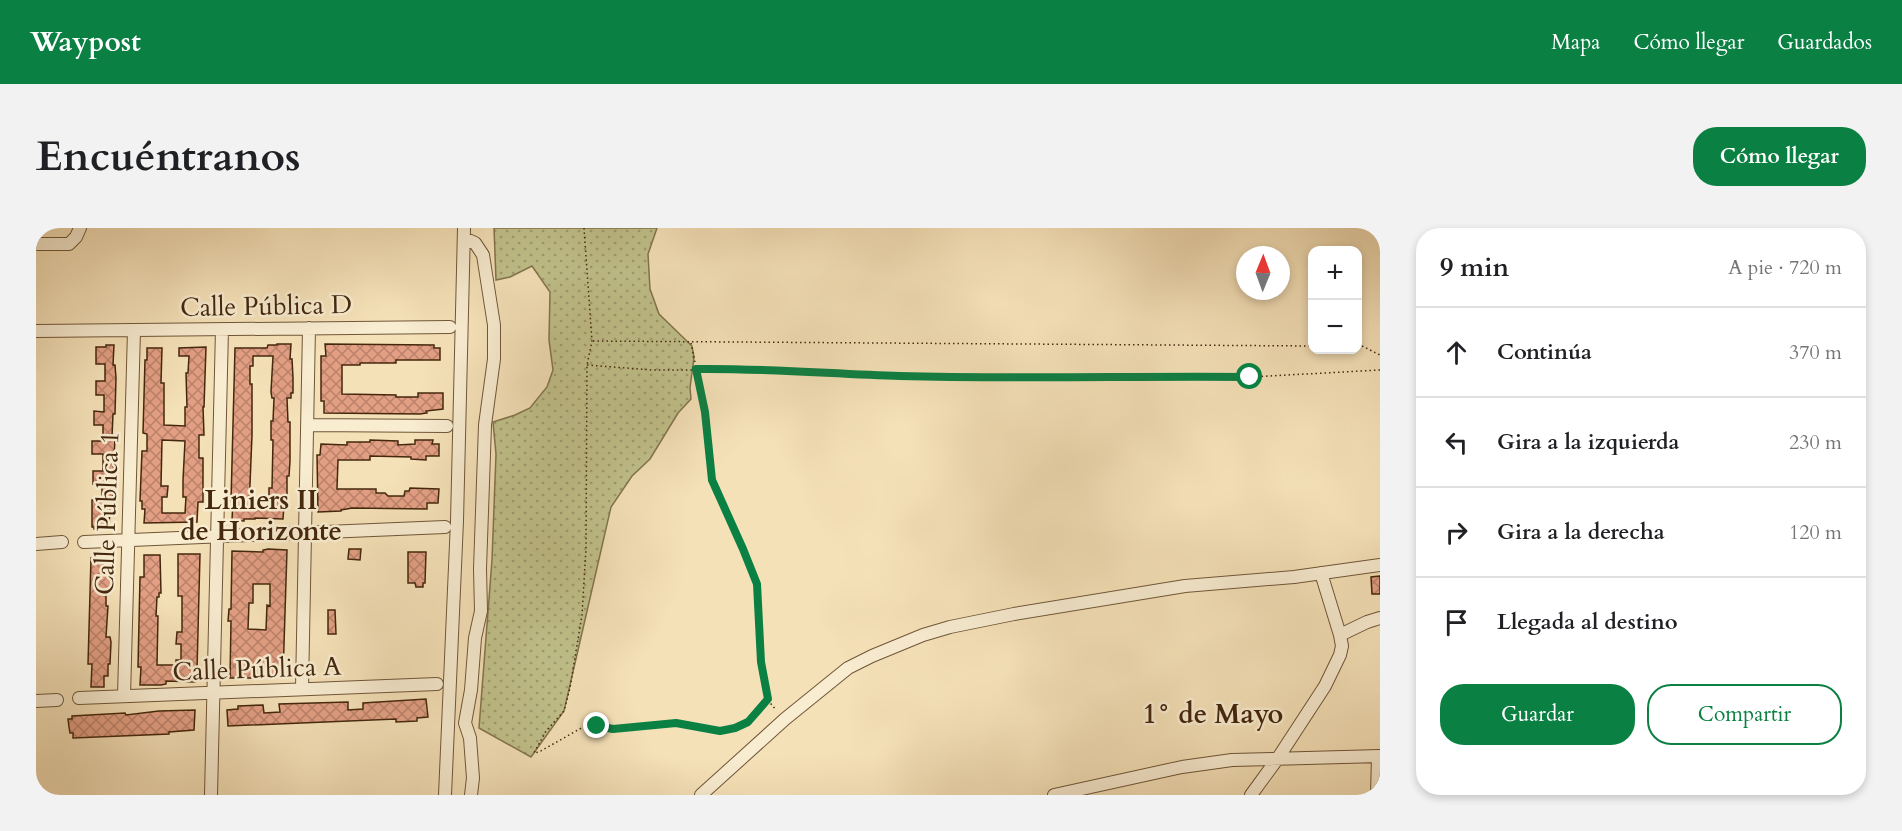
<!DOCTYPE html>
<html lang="es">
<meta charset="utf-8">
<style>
:root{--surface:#fff;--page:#f2f2f2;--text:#202124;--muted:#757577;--line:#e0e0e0;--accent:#0b8043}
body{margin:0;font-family:Cardo,serif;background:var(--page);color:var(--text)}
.controls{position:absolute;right:18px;top:18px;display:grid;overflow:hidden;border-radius:12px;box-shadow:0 3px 9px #0003}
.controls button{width:54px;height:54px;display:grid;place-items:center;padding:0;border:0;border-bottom:2px solid var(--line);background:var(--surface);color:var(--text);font:30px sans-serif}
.compass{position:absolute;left:1200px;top:18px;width:54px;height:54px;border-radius:50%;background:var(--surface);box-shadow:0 3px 9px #0003;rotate:1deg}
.stop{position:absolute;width:18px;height:18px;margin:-14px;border:4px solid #0b8043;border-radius:50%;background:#fff}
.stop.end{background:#0b8043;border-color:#fff;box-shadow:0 2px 6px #0008}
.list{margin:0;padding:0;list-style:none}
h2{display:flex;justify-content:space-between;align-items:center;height:78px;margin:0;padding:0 24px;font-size:26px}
h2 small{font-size:20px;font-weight:400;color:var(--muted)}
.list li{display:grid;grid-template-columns:39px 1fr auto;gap:18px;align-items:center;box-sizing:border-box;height:90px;padding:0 24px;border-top:2px solid var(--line)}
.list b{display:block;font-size:22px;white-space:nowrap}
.list em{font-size:20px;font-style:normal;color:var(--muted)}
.actions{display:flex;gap:12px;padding:18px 24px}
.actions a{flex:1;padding:14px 0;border:2px solid var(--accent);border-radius:24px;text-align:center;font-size:21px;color:var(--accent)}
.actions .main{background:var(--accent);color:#fff}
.icon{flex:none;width:33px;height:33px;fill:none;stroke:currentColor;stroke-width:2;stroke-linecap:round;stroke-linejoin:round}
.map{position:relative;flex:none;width:1344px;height:567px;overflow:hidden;border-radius:24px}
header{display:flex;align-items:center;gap:36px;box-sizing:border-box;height:84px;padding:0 30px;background:var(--accent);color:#fff}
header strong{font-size:28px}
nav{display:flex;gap:33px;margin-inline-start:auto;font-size:21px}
.intro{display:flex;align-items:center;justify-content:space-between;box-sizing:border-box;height:144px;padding:0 36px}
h1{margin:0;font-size:42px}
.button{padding:15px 27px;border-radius:24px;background:var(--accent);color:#fff;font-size:21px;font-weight:700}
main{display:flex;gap:36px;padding:0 36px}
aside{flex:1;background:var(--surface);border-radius:24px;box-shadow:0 3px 9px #0003}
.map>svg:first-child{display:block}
.grass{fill:url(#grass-dots);stroke:#82744c;stroke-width:1.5}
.building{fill:url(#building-cross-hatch);stroke:#44270d;stroke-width:1.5;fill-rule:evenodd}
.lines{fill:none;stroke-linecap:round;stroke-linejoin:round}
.minor-casing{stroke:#705638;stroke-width:14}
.path{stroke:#44270d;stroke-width:1.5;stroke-dasharray:1.5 3;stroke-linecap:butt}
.minor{stroke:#f8ecd1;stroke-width:12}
.route{stroke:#0b8043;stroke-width:8}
.labels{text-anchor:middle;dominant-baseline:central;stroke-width:5;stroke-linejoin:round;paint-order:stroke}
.street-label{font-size:26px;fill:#44270d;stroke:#f8ecd1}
.neighbourhood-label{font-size:27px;font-weight:bold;fill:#44270d;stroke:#f8ecd1}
</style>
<header>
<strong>Waypost</strong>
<nav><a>Mapa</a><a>Cómo llegar</a><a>Guardados</a></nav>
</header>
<div class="intro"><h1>Encuéntranos</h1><a class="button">Cómo llegar</a></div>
<main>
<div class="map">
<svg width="1344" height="567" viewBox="0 0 1344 567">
<defs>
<pattern id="grass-dots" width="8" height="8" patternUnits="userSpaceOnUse" patternTransform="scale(1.5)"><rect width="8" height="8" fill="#c1c18b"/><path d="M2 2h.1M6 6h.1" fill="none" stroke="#9e9d70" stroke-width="1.8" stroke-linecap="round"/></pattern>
<pattern id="building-cross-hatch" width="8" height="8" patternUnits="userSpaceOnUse" patternTransform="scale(1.5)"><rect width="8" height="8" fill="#e39f84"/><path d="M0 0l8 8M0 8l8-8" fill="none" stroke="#ba826a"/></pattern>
</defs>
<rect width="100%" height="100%" fill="#f5e1b8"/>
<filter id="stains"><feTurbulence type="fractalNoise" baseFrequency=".00333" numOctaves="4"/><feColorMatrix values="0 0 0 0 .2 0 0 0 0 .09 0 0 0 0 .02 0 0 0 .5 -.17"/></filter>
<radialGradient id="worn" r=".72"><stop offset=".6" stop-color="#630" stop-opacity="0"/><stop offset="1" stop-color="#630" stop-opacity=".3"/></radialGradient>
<path class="grass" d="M458 0H621L612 26 614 61 623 86 656 118 658 129 654 160 655 171 642 185 614 231 596 248 575 279 528 483 495 529 443 500 456 332 460 226 457 194 479 187 494 180 511 159 517 142 513 112 514 64 496 38 474 49 460 52Z"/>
<path class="building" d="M241 116H255L254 131H256L257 150V165H255V170H251L252 194H254V233L253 248H251V271H249L248 277 247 291 219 290V291H208V293L196 292 197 273H195L199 120H231L232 117H241ZM217 128H237L235 164 236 170H238L237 193H235V212H237L236 260H233V282L213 281 216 207V156H214V138H217Z
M289 116 398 117V120H404V132H360V135H324V137H306V166L360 167V169H382V165H407V181L390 183 391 185 384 186 288 185V173H285V128H290Z
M70 117H78L77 137H79L80 150 79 186H77L76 209H79L78 231 77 246H74V264H77L76 279H74L73 301H58V299H56V272H66V257L57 256V243H67V226H56V213H67V197H58V183L68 184V167H60V153H69V136H60V119H70Z
M170 119 168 179H167L168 207H163V230H167V274H162L161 294 108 295 109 281H106V273H104L106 223H111V206L107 205 109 132H111V120H126L125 155H128V197L149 198V179H151L150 145H152L153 128H143V120ZM126 212 149 213 147 252V269H150L149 285H126V269H131L132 258H125Z
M334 212 362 213V217L379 216V212H397L396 216H403V228H390V232L375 231V229L334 228V232H302L301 261H340V265H349L352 268H368L369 263H373L374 260 403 261 402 275H391V281L316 280 305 282V283L282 284 281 227H284L285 216 311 217V214H334Z
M232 321 251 322 247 448 216 447V450H194L195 393H192L193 381H195L196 323 227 324V322ZM217 356H234V378L231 377 230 402 212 401 213 375H217Z
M313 321H325L324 332 312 331Z
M372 324H390L389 355H387V359H380L379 355H372Z
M142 326H164L161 442H159V454L130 453V456L125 457H104L105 439H102L104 349H108V327H124L125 365H123V369H121L120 388H122L121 437H140V432H145V416H140L141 404H146V368H142Z
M55 330 68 331 67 344H74V350H75V362H70V378H72L70 409H74L75 414 74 436H72V448H68V459H55L56 436H52Z
M1344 348V366H1336L1335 349Z
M292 382H299L300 406H292Z
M390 471 392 489 381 490V493L360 494V491L192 498 191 482 202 481V478L227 477 228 485 244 484 243 476 312 474V482L327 481V475Z
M159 482 158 502 133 504V506L37 510V505H34L33 499 32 491H36V488L89 485 90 487 123 483Z"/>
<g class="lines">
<defs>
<path id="minor" d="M428 10 439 15 447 27 458 97V131L449 197 444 341 445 383 439 410 435 462 429 495 434 510 437 550 435 567
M0 16H33L40 9 44 0
M0 103 414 99
M271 197 411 198
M48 314 409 299
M0 316 26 314
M1285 345 1304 407
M266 461 273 100
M88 468 98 102
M43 470 401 456
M0 473 21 472
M175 567 186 101
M409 567 421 293 428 0
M665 567 749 491 812 440 836 428 887 407 914 399 978 386 1149 358 1258 349 1344 337
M1018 567 1146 539 1196 532 1344 528
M1215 567 1242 530 1289 458 1304 427 1306 418 1304 407 1331 394 1344 390
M1341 567 1342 528"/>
</defs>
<use href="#minor" class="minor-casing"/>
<path class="path" d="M548 0 556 113 551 137 550 320 546 387 534 460 528 483 510 503 498 525 503 524 549 498H561L577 501 640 495 683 503 699 500 712 494 731 471
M557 113 1276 118
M655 115 669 184 676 252 707 321 721 356 725 434 731 471 740 482
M1322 116 1344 127
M551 137 616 142H770L862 148 980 150 1214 149 1344 142"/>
<use href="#minor" class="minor"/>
</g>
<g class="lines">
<path class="route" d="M561 498 577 501 640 495 684 503 699 500 712 494 732 471 725 434 721 356 707 321 676 252 669 184 660 141C729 140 796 146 864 148 981 151 1098 148 1214 149"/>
</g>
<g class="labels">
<g class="street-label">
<text transform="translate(230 78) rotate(-1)">Calle Pública D</text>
<text transform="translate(71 285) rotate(-88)">Calle Pública 1</text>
<text transform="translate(221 441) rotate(-2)">Calle Pública A</text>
</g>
<g class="neighbourhood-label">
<text x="225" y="272">Liniers II<tspan x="225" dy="31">de Horizonte</tspan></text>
<text x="1177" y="486">1° de Mayo</text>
</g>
</g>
<rect width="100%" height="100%" filter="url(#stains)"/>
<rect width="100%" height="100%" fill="url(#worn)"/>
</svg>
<div class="controls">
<button>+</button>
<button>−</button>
</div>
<svg class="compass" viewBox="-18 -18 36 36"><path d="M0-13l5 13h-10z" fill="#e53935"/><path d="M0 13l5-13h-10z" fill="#757577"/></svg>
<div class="stop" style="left:1214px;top:149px"></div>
<div class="stop end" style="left:561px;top:498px"></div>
</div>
<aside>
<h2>9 min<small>A pie · 720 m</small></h2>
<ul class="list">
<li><svg class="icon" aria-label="ahead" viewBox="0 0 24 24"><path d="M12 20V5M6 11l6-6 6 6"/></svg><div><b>Continúa</b></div><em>370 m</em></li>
<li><svg class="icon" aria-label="left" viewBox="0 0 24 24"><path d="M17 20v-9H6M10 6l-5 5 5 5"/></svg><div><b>Gira a la izquierda</b></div><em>230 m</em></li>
<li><svg class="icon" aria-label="right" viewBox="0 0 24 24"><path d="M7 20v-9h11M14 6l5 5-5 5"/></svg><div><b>Gira a la derecha</b></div><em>120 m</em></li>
<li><svg class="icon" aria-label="arrive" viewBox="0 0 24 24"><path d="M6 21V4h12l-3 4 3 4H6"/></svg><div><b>Llegada al destino</b></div></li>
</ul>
<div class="actions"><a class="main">Guardar</a><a>Compartir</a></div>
</aside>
</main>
